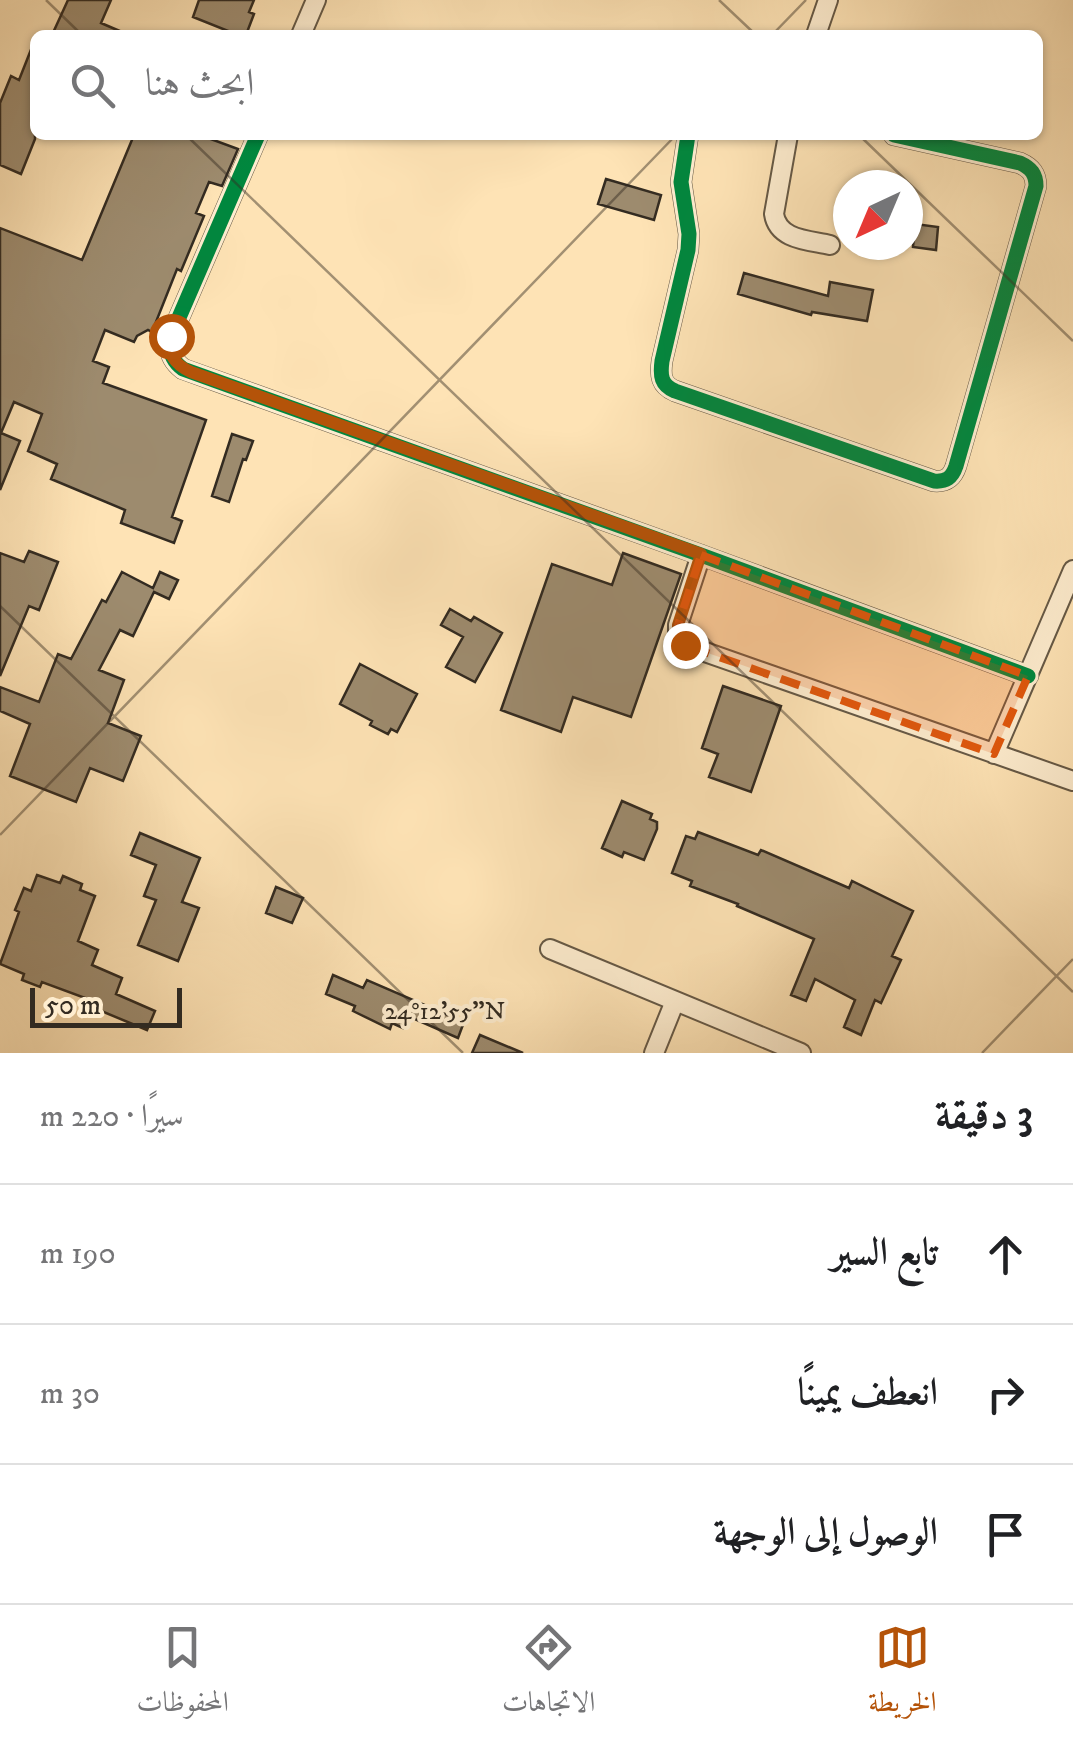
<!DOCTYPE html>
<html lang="ar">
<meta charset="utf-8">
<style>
:root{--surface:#fff;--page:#f6f6f6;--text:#202124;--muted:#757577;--line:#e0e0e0;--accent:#b45309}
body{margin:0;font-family:"IM FELL DW Pica",Amiri,serif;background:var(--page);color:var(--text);direction:rtl}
.compass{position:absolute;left:833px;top:170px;width:90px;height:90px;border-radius:50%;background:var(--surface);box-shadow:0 2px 8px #0004;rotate:224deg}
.scale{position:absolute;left:30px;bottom:25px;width:152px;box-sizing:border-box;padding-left:10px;border:5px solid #332b21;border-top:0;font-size:28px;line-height:35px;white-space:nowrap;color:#332b21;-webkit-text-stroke:8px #feedcf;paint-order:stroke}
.stop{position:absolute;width:30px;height:30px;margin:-22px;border:8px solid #b45309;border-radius:50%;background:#fff}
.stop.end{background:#b45309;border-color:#fff;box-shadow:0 2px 10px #0008}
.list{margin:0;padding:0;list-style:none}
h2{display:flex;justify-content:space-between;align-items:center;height:130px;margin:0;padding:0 40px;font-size:42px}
h2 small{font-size:32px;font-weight:400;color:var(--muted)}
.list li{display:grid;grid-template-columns:65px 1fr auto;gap:30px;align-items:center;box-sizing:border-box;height:140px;padding:0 40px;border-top:2px solid var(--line)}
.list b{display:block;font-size:38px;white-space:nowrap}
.list em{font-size:32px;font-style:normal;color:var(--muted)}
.icon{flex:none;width:55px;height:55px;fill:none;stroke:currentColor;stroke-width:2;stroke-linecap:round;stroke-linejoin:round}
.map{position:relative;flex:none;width:1073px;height:1053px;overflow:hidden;direction:ltr}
.search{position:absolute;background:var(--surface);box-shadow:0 2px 8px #0004;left:30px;right:30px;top:30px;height:110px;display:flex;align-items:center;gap:25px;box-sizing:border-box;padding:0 35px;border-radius:15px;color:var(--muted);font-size:38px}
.sheet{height:550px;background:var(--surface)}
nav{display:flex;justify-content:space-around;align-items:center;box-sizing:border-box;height:140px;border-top:2px solid var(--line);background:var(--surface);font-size:28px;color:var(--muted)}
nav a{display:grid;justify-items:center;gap:5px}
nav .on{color:var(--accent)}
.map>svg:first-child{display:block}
.building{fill:#9d8b6e;stroke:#332b21;stroke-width:2.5}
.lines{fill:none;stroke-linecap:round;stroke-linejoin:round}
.street-casing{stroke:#665946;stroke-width:22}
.street{stroke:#feedcf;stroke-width:18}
.cycleway-casing{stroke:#feedcf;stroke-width:21}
.cycleway{stroke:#00873e;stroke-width:15}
.route{stroke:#b45309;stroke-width:12}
.marked{fill:#df570d;fill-opacity:0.2;stroke:#df570d;stroke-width:8;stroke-dasharray:20 12;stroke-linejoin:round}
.ticks{fill:none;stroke:#332b21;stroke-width:2.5;stroke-opacity:0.45}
.ticks-label{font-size:25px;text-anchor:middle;fill:#332b21;stroke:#feedcf;stroke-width:8;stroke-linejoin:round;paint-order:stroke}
</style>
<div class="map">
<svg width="1073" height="1053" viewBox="0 0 1073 1053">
<rect width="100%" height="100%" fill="#fee3b5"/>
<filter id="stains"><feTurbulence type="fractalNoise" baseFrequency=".002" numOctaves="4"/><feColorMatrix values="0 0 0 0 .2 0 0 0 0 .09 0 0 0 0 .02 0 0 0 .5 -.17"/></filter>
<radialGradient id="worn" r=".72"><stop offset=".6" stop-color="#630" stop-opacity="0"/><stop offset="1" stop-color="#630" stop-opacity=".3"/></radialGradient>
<path class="building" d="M68 0H111L101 23 129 35H52Z
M199 0H254L249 12 254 14 246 35H238L193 17Z
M34 42 35 139 21 174 0 165V103L11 76 19 80Z
M134 135H200L238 149 222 186 209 182 196 213 204 216 181 271 177 269 152 332 148 330 137 336 134 342 105 330 93 361 109 367 103 383 206 420 172 517 182 521 174 543 121 523 125 510 51 479 57 464 28 451 42 414 14 402 1 433 20 441 0 490V228L82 260Z
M606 179 661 195 654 220 598 204Z
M915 224 938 227 936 250 913 247Z
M744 273 828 296 830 282 873 290 867 321 812 312 811 315 738 294Z
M232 434 253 441 246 460 243 459 229 502 212 496Z
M29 551 58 562 39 610 29 606 0 676V553L24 562Z
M623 553 681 574 631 717 573 697 561 732 501 710 552 564 612 585Z
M122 572 153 588 160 572 178 580 169 599 154 592 133 636 120 630 99 670 124 680 108 723 141 736 123 781 90 768 76 802 10 776 30 724 0 711V687L39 702 58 654 71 659 102 600 106 602Z
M450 609 471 621 474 617 502 633 475 682 446 667 463 637 441 625Z
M360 664 417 694 397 732 391 729 388 734 370 725 372 721 340 704Z
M723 686 781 706 751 792 709 777 718 754 702 748Z
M622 801 652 814 650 819 657 822V829L644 860 624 852 622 857 602 848Z
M698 832 758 855 761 850 849 888 852 881 913 911 892 956 901 960 881 1003 875 1000 861 1035 844 1027 855 1000 815 979 806 1001 791 995 814 939 737 906 738 904 690 886 692 881 672 873 686 836 695 839Z
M140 833 200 858 182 902 199 908 178 961 138 945 156 900 144 896 156 865 131 855Z
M37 875 60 883 63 876 82 884 80 890 95 896 78 941 98 950 92 965 122 978 116 994 155 1011 147 1030 94 1008 96 1002 42 982 40 987 22 980 24 974 0 964 19 912 15 910 24 888 31 891Z
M276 887 303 898 292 923 266 913Z
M333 975 363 988 367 980 464 1022 458 1038 408 1016 403 1028 392 1023 390 1029 353 1011 355 1006 326 994Z
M480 1035 523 1053H472Z"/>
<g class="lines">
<defs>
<path id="street" d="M301 35 316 0
M816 35 828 0
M258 135 171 336C168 350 171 360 183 369L701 555 1028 676
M688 135 681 182 689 234 688 250 662 361C660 376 661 385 675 391L934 481C946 482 952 478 956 466L1036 186C1036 174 1031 168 1020 163L894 135
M788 135 774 214C778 240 808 240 830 245
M701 555 678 625V632L685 645 1073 781
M994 754 1073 570
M550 949 801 1053
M654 1053 675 1001"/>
</defs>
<use href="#street" class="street-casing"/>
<use href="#street" class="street"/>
<defs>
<path id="cycleway" d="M258 135 171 336C168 350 171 360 183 369L701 555 1028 676
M688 135 681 182 689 234 688 250 662 361C660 376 661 385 675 391L934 481C946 482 952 478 956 466L1036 186C1036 174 1031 168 1020 163L894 135"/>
</defs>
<use href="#cycleway" class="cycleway-casing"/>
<use href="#cycleway" class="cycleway"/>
</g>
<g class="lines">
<path class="route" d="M171 336C167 354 174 364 191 372L701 554 678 625V632L685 645"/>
</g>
<path class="marked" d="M701 555 1028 676 994 754 685 645 678 625Z"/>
<path class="ticks" d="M46 0 82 35M719 0 756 35M772 35 806 0M186 135 1073 992M859 135 1073 341M0 606 463 1053M0 835 676 135M982 1053 1073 959"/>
<g class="ticks-label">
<text x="445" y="1019">24°12'55"N</text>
</g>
<rect width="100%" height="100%" filter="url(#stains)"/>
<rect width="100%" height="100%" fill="url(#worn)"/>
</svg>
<svg class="compass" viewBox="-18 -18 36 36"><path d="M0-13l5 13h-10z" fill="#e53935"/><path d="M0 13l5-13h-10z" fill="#757577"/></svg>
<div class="scale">50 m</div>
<div class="stop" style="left:171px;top:336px"></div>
<div class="stop end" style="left:685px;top:645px"></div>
<div class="search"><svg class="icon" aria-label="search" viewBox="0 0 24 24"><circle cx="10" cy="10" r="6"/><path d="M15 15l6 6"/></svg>ابحث هنا</div>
</div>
<section class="sheet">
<h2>3 دقيقة<small>سيرًا · 220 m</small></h2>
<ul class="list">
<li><svg class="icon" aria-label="ahead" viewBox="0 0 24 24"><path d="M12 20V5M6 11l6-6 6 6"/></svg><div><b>تابع السير</b></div><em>190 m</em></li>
<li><svg class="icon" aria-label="right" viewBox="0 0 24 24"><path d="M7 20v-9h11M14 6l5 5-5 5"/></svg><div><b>انعطف يمينًا</b></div><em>30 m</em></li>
<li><svg class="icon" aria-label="arrive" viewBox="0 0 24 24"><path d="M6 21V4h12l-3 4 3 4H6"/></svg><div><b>الوصول إلى الوجهة</b></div></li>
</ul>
</section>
<nav>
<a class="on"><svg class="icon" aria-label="map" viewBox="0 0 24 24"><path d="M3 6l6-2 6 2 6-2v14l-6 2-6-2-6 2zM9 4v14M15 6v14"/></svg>الخريطة</a>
<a><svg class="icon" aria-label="directions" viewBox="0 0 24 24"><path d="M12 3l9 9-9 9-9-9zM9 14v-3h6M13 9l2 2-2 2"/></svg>الاتجاهات</a>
<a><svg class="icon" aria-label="saved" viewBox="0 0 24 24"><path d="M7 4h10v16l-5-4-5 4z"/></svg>المحفوظات</a>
</nav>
